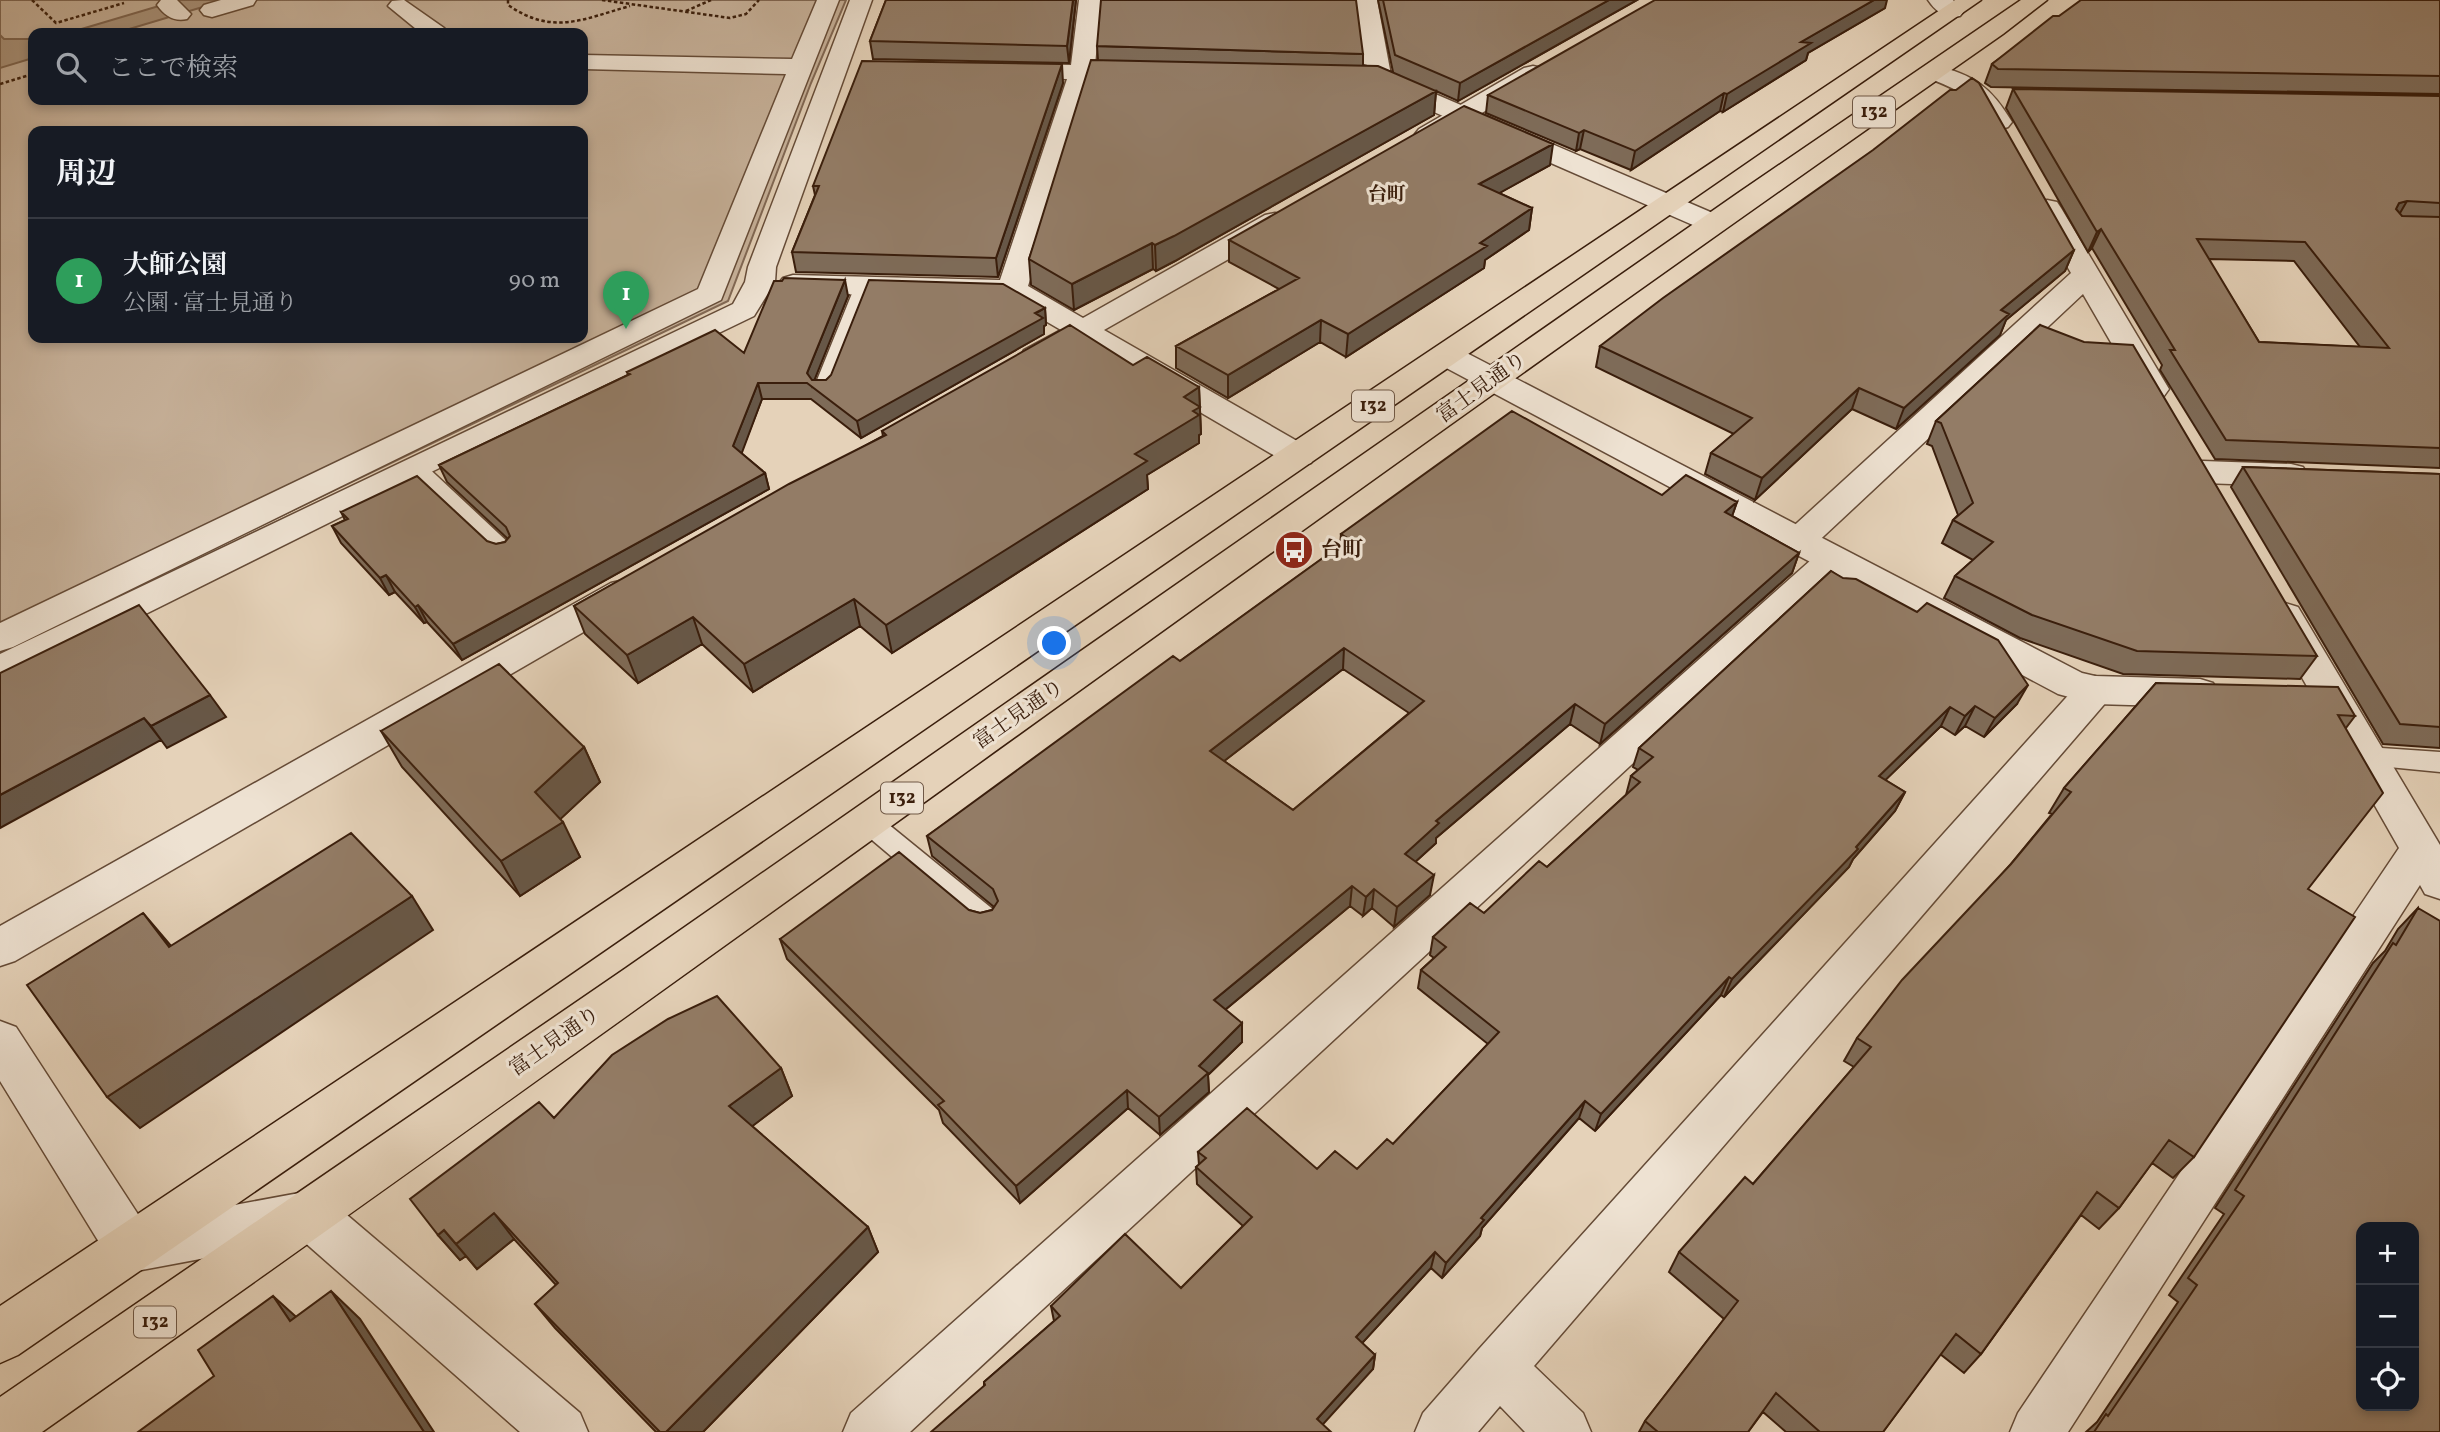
<!DOCTYPE html>
<html lang="ja">
<meta charset="utf-8">
<style>
:root{--surface:#171b24;--page:#242831;--text:#f1f3f6;--muted:#9ea1a6;--line:#363941;--accent:#db2777}
body{margin:0;font-family:Vollkorn,"Noto Serif JP",serif;background:var(--page);color:var(--text)}
.controls{position:absolute;right:21px;bottom:21px;display:grid;overflow:hidden;border-radius:14px;box-shadow:0 4px 10px #0003}
.controls button{width:63px;height:63px;display:grid;place-items:center;padding:0;border:0;border-bottom:2px solid var(--line);background:var(--surface);color:var(--text);font:35px sans-serif}
.you{position:absolute;left:1055px;top:644px;width:24px;height:24px;margin:-18px;border:5px solid #fff;border-radius:50%;background:#1a73e8;box-shadow:0 0 0 10px #1a73e833}
.badge{display:grid;place-items:center;width:46px;height:46px;border-radius:50%;background:var(--accent);color:#fff;font-size:23px;font-weight:700}
.pin{position:absolute;translate:-50% -58px;filter:drop-shadow(0 2px 4px #0008)}
.pin::after{content:'';position:absolute;top:37px;width:24px;height:21px;background:inherit;clip-path:polygon(0 0,100% 0,50% 100%)}
.list{margin:0;padding:0;list-style:none}
h2{display:flex;justify-content:space-between;align-items:center;height:91px;margin:0;padding:0 28px;font-size:30px}
h2 small{font-size:23px;font-weight:400;color:var(--muted)}
.list li{display:grid;grid-template-columns:46px 1fr auto;gap:21px;align-items:center;box-sizing:border-box;height:126px;padding:0 28px;border-top:2px solid var(--line)}
.list b{display:block;font-size:26px;white-space:nowrap}
.list p{margin:0;font-size:23px;white-space:nowrap;color:var(--muted)}
.list em{font-size:23px;font-style:normal;color:var(--muted)}
.icon{flex:none;width:38px;height:38px;fill:none;stroke:currentColor;stroke-width:2;stroke-linecap:round;stroke-linejoin:round}
.map{position:relative;flex:none;width:2440px;height:1432px;overflow:hidden}
.search{position:absolute;background:var(--surface);box-shadow:0 4px 10px #0003;left:28px;top:28px;width:560px;height:77px;display:flex;align-items:center;gap:18px;box-sizing:border-box;padding:0 24px;border-radius:14px;color:var(--muted);font-size:26px}
.panel{position:absolute;background:var(--surface);box-shadow:0 4px 10px #0003;left:28px;top:126px;width:560px;height:217px;border-radius:14px}
.map>svg:first-child{display:block}
.green{fill:#c8b39c;stroke:#816854;stroke-width:2;fill-rule:evenodd}
.water{fill:#ab957e;stroke:#7e6550;stroke-width:2}
.lines{fill:none;stroke-linecap:round;stroke-linejoin:round}
.service-casing{stroke:#654b37;stroke-width:3}
.pedestrian-casing{stroke:#654b37;stroke-width:3}
.minor-casing{stroke:#654b37;stroke-width:3}
.tertiary-casing{stroke:#654b37;stroke-width:3}
.trunk-casing{stroke:#3a1e0c;stroke-width:3}
.path{stroke:#3a1e0c;stroke-width:2.5;stroke-dasharray:3.5 2.5;stroke-linecap:butt}
.service{fill:#eee2d2;fill-rule:evenodd}
.pedestrian{fill:#eee2d2;fill-rule:evenodd}
.minor{fill:#eee2d2;fill-rule:evenodd}
.tertiary{fill:#eee2d2;fill-rule:evenodd}
.trunk{fill:#e5d2b9;fill-rule:evenodd}
.wall{fill:#7e6b58;stroke:#3a1e0c;stroke-width:2;fill-rule:evenodd}
.shaded-wall{fill:#675747;stroke:#3a1e0c;stroke-width:2}
.building{fill:#937c66;stroke:#3a1e0c;stroke-width:2;fill-rule:evenodd}
.labels{text-anchor:middle;dominant-baseline:central;stroke-width:6;stroke-linejoin:round;paint-order:stroke}
.shield{fill:#eee2d2;stroke:#705947;stroke-width:2}
.shield-label{font-size:19px;font-weight:bold;fill:#3a1e0c}
.far-neighbourhood-label{font-size:19px;font-weight:bold;fill:#3a1e0c;stroke:#eee2d2}
.street-label{font-size:21px;fill:#3a1e0c;stroke:#eee2d2}
.poi-label{font-size:21px;font-weight:bold;fill:#3a1e0c;stroke:#eee2d2;text-anchor:start}
</style>
<div class="map">
<svg width="2440" height="1432" viewBox="0 0 2440 1432">
<rect width="100%" height="100%" fill="#e5d2b9"/>
<filter id="stains"><feTurbulence type="fractalNoise" baseFrequency=".00286" numOctaves="4"/><feColorMatrix values="0 0 0 0 .2 0 0 0 0 .09 0 0 0 0 .02 0 0 0 .5 -.17"/></filter>
<radialGradient id="worn" r=".72"><stop offset=".6" stop-color="#630" stop-opacity="0"/><stop offset="1" stop-color="#630" stop-opacity=".3"/></radialGradient>
<path class="green" d="M0 0H846L811 83 728 301 0 651ZM33 33H583V100H33ZM33 131H583V338H33Z"/>
<path class="water" d="M179 0H226L116 33H68Z
M0 35 4 39H33V58L0 68Z"/>
<g class="lines">
<defs>
<path id="service" d="M864 280 873 286 833 390 830 394H816L813 390 855 286Z
M415 460 422 462 512 546 515 551 512 556 504 558 496 556 408 472 404 467 408 462Z
M2367 747 2440 752V772L2358 764 2354 757 2358 750Z
M868 812 877 815 995 911 999 919 995 927 985 930 975 927 859 829 855 822 859 815Z"/>
<path id="pedestrian" d="M161 0H177L191 14 187 19C174 22 165 16 157 5Z
M221 0H256L253 5 212 17 204 15 200 10 204 5Z
M404 0 444 28 448 33H421L388 6 392 1Z
M817 0H839L721 300 13 647 0 651V623L698 289 786 74 583 69V55L792 59Z"/>
<path id="minor" d="M850 0H872L776 267 775 282 754 316 427 474 13 680 0 684V654L733 304 745 282 748 267Z
M1079 0H1101L1095 65 1150 68 1153 73 1150 78 1092 80 1028 286 1083 318 1265 215 1275 213 1285 215 1289 221 1285 227 1104 330 1311 449 1315 456 1311 463 1299 466 1287 463 1082 343C1064 353 1046 369 1024 364L1020 357 1024 350 1061 330 1006 298 793 293 783 290 778 284 783 278 793 275 1000 280 1067 79 1009 78 1000 76 997 71 1000 66 1009 64 1071 65Z
M1928 0H1953L1964 11 1960 16C1946 19 1936 12 1928 0Z
M1934 65C1974 75 1991 87 2012 122L2008 127 1999 130 1990 127C1968 95 1963 91 1925 77L1922 72 1925 67Z
M1533 66 1542 68 1545 73 1542 78 1437 139 1428 142 1419 139 1415 134 1419 129 1524 68Z
M2047 200 2057 202 2061 208 2169 389 2164 396 2153 399 2142 396 2083 294 1810 549 1798 553 1786 549 1781 541 1786 533 2071 273 2033 208 2037 202Z
M2203 461 2291 464 2303 467 2308 475 2303 483 2291 486 2203 483 2191 480 2186 472 2191 464Z
M1832 548 1844 552 1850 560 1844 568 910 1432H843L851 1413 1820 552Z
M624 580 637 583 642 592 637 601 15 961 0 966V926L611 583Z
M2285 603 2298 607 2440 845V899L2425 894 2420 885 2068 1432H2010L2018 1413 2399 848 2267 616 2272 607Z
M2095 676 2108 680 2114 690 2108 700 1534 1366 1583 1413 1591 1432H1525L1500 1406 1478 1432H1415L1423 1413 1479 1349 2082 680Z
M0 1021 16 1027 143 1222 310 1191 327 1198 580 1413 588 1432H520L302 1240 131 1272 113 1265 0 1081Z"/>
<path id="tertiary" d="M1355 0H1377L1391 75 1722 217 1726 223 1722 229 1712 231 1702 229 1372 85 1365 72Z
M1448 347 1459 349 2082 673 2095 676 2200 679 2213 683 2219 693 2213 703 2200 707 2095 704 2058 694 1437 363 1433 356 1437 349Z"/>
<path id="trunk" d="M1955 0H1981L18 1355 0 1363V1306Z
M2021 0H2047L2003 34C1345 493 699 970 42 1432H0V1397L626 968 1738 193Z"/>
</defs>
<use href="#service" class="service-casing"/>
<use href="#pedestrian" class="pedestrian-casing"/>
<use href="#minor" class="minor-casing"/>
<use href="#tertiary" class="tertiary-casing"/>
<use href="#trunk" class="trunk-casing"/>
<path class="path" d="M32 0 56 23 124 3
M508 0V5C553 36 583 19 630 6
M602 0 730 18 746 14 759 0
M686 11 711 0
M0 84 33 74"/>
<use href="#service" class="service"/>
<use href="#pedestrian" class="pedestrian"/>
<use href="#minor" class="minor"/>
<use href="#tertiary" class="tertiary"/>
<use href="#trunk" class="trunk"/>
</g>
<path class="wall" d="M886 0H1076L1069 63 873 59 870 41Z
M1378 0H1637L1458 101 1436 91 1434 115 1175 261 1156 271 1153 269 1074 310 1031 285 1029 259 1098 60 1097 46 1363 54V65L1393 72Z
M2440 0V94L1991 87 1985 83 1992 64 2059 16Z
M1885 8 1808 53 1806 60 1723 112 1720 111 1631 170 1580 149 1576 151 1486 113 1488 95Z
M1063 83 998 277 796 272 792 252 815 195 813 186Z
M2013 89 2440 96V468L2215 459 2160 370 2162 365 2092 248 2088 252 2006 108ZM2208 259 2294 261 2360 347 2259 342Z
M1550 165 1499 193 1532 208 1529 230 1485 260 1484 268 1346 357 1320 342 1228 398 1176 368V346L1279 289 1229 262V240Z
M2074 250 2065 271 2006 320 2000 335 1896 429 1852 409 1755 500 1705 474 1711 453 1734 434 1596 367 1600 346Z
M848 296 814 380H826L1045 308 1046 325 1044 326V334L861 438 811 399H762L741 453 765 473 769 489 462 660 427 622 424 623 395 592 389 595 341 543 332 526 345 520 341 512 496 544 505 542 508 539 447 482 439 465 628 375 627 372 744 353Z
M2040 325 2317 656 2300 679 2123 674 2020 638 1944 598 1955 576 1973 560 1942 543 1953 520 1958 515 1932 446 1927 444 1936 421Z
M1133 365 1199 387 1201 434 1199 435V443L1147 475 1148 489 892 653 860 626 753 692 702 644 638 683 585 634 574 606 883 436 882 431Z
M2243 467 2440 474V748L2383 744 2231 487Z
M1662 495 1737 502 1732 516 1799 553 1792 573 1600 744 1570 724 1436 838V843L1415 862 1430 895 1394 927 1372 908 1363 916 1350 906 1225 1010 1242 1042 1208 1075 1209 1092 1160 1135 1128 1108 1020 1203 943 1123 939 1110 787 959 780 939 969 910 980 913 992 910 994 907 932 856 927 836 1180 661 1340 546 1341 534ZM1343 669 1409 713 1293 810 1224 761Z
M1831 571 2017 704 1984 737 1965 726 1955 735 1941 726 1885 780 1905 792 1895 811 1853 859 1849 867 1724 997 1721 995 1595 1131 1579 1118 1482 1228 1480 1236 1442 1278 1431 1268 1362 1343 1375 1355 1373 1369 984 1385V1382L1054 1321 1051 1306 1181 1288 1243 1226 1197 1184 1196 1167 1199 1165 1198 1152 1317 1169H1357L1393 1144 1488 1044 1418 988 1421 970 1434 958 1430 955 1433 937 1484 913 1547 867 1626 795 1631 776 1638 770 1633 767 1639 748Z
M2156 683 2355 716 2346 728 2308 889 2194 1157 2173 1178 2152 1163 2119 1208 2099 1229 2081 1215 1981 1354 1964 1373 1940 1354 1883 1432H1786L1763 1412 1748 1432H1639L1645 1421 1724 1319 1669 1272 1679 1252 1753 1184 1854 1067 1844 1061 1857 1038 2011 864 2052 814 2049 813 2064 788Z
M381 731 584 747 600 782 560 819 580 857 520 896 402 767Z
M2418 908 2440 1432H2086L2097 1422 2178 1302 2169 1295 2224 1214 2215 1208 2373 963 2385 951 2398 929Z
M781 1068 792 1096 752 1126 868 1227 878 1252 703 1432H656L555 1328 535 1304 556 1285 514 1239 477 1269 466 1256 460 1260 438 1235 554 1118Z"/>
<path class="shaded-wall" d="M1073 0H1076L1069 63 1067 46Z
M1609 0H1637L1458 101 1460 83Z
M1874 0H1887L1885 8 1808 53 1806 60 1723 112 1727 94 1801 42Z
M1062 64 1063 83 998 277 996 258Z
M1436 91 1434 115 1175 261 1156 271 1155 245Z
M1724 93 1720 111 1631 170 1635 151Z
M1584 130 1580 149 1576 151 1579 133Z
M1553 144 1550 165 1476 206 1479 184Z
M2407 201 2396 220 2388 222 2399 203Z
M1532 208 1529 230 1485 260 1484 268 1346 357 1348 334 1480 243Z
M2101 229 2092 248 2088 252 2097 232Z
M1152 243 1153 269 1074 310 1072 284Z
M2074 250 2065 271 2006 320 2000 335 1896 429 1904 408 2001 310Z
M845 280 848 296 812 386 807 373Z
M1045 308 1046 325 1044 326V334L861 438 857 421Z
M1321 320 1320 342 1228 398V375Z
M758 383 762 399 738 463 733 446Z
M1199 387 1201 434 1199 435V443L1147 475 1148 489 892 653 886 625 1135 454 1184 397Z
M1859 388 1852 409 1755 500 1762 478Z
M765 473 769 489 462 660 453 644Z
M1737 502 1730 522 1725 512Z
M1799 553 1792 573 1600 744 1605 724Z
M386 575 395 592 389 595 380 578Z
M854 599 860 626 753 692 744 664Z
M418 605 427 622 424 623 415 607Z
M693 617 702 644 638 683 627 655Z
M1344 648 1343 669 1210 772V751Z
M2028 685 2017 704 1984 737 1995 718Z
M210 695 226 717 167 748 151 726Z
M1575 704 1570 724 1436 838V843L1402 874 1405 854 1436 821Z
M1975 706 1965 726 1955 735 1965 716Z
M1950 707 1941 726 1870 795 1879 776Z
M144 718 161 740 0 828V795Z
M584 747 600 782 553 826 535 792Z
M1905 792 1895 811 1853 859 1849 867 1724 997 1732 979 1856 847Z
M563 822 580 857 520 896 501 861Z
M1434 875 1430 895 1394 927 1397 907Z
M1352 886 1350 906 1214 1019V1000Z
M1374 889 1372 908 1363 916 1366 897Z
M412 896 433 930 140 1128 107 1097Z
M143 913 172 947H169Z
M1729 977 1721 995 1595 1131 1601 1114Z
M1242 1023V1042L1208 1075 1209 1092 1160 1135 1159 1117 1199 1066Z
M781 1068 792 1096 742 1134 729 1106Z
M1127 1090 1128 1108 1020 1203 1016 1186Z
M1585 1101 1579 1118 1482 1228 1480 1236 1442 1278 1446 1263 1481 1218Z
M494 1213 514 1239 477 1269 456 1244Z
M868 1227 878 1252 703 1432H666Z
M444 1230 466 1256 460 1260 438 1235Z
M1435 1252 1431 1268 1354 1352 1356 1337Z
M331 1291 360 1319 434 1432H424Z
M273 1296 304 1324 290 1321Z
M1375 1355 1373 1369 1316 1432 1317 1419Z"/>
<path class="building" d="M886 0H1073L1067 46 870 41Z
M1101 0H1356L1363 54 1097 46Z
M1383 0H1609L1460 83 1395 55Z
M1655 0H1874L1801 42 1811 43 1727 94 1724 93 1635 151 1584 130 1579 133 1488 95Z
M2081 0H2440V76L1998 69 1992 64 2053 16H2059Z
M1091 60 1378 66 1436 91 1174 236 1155 245 1152 243 1072 284 1029 259Z
M862 61 1062 64 996 258 792 252 819 186H813Z
M1972 78 1979 83 2074 250 2001 310 2009 314 1904 408 1859 388 1762 478 1711 453 1752 418 1600 346 1663 298 1873 150 1950 90H1956Z
M2013 89 2440 96V203L2407 201 2399 203 2396 209 2402 216 2440 217V448L2226 440 2170 350H2175L2101 229 2097 232ZM2197 239 2305 242 2389 348 2259 342Z
M1464 106 1553 144 1479 184 1532 208 1480 243 1487 246 1348 334 1321 320 1228 375 1176 346 1299 278 1229 240Z
M784 278 845 280 807 373 812 380H826L831 375 869 280 1003 284 1045 308 1035 313 1043 318 857 421 807 383H758L733 446 765 473 453 644 418 605 415 607 386 575 380 578 332 526 348 519 341 512 417 476 487 541 496 544 505 542 510 536 506 527 439 465 630 374 627 372 715 330 744 353 774 281H782Z
M1070 325 1133 365 1147 357 1199 387 1184 397 1200 407 1193 411 1199 415 1135 454 1147 461 886 625 854 599 744 664 693 617 627 655 574 606 789 484 886 435 882 431Z
M2040 325 2084 342 2133 345 2317 656 2137 651 2032 615 1955 576 1993 542 1953 520 1973 503 1941 423 1936 421Z
M1512 411 1662 495 1686 475 1737 502 1725 512 1799 553 1605 724 1575 704 1436 821 1439 823 1405 854 1434 875 1397 907 1374 889 1366 897 1352 886 1214 1000 1242 1023 1199 1066 1208 1073 1159 1117 1127 1090 1016 1186 938 1105 944 1101 780 939 899 852 969 910 980 913 992 910 998 901 993 889 927 836 1173 656 1180 661 1349 539 1341 534ZM1344 648 1424 701 1293 810 1210 751Z
M2243 467 2440 474V727L2400 724Z
M1831 571 1843 578 1856 579 1917 612 1927 603 1998 640 2028 685 1995 718 1975 706 1965 716 1950 707 1879 776 1905 792 1856 847 1858 849 1732 979 1729 977 1601 1114 1585 1101 1481 1218 1484 1220 1446 1263 1435 1252 1356 1337 1375 1355 1317 1419 1331 1432H931L985 1385 984 1382 1060 1316 1051 1306 1125 1234 1181 1288 1252 1217 1196 1167 1206 1158 1198 1152 1247 1108 1317 1169 1335 1151 1357 1169 1387 1139 1393 1144 1499 1032 1421 970 1446 947 1433 937 1470 903 1484 913 1539 861 1547 867 1640 782 1631 776 1653 757 1639 748Z
M139 605 210 695 151 726 144 718 0 795V673Z
M499 664 584 747 535 792 563 822 501 861 381 731Z
M2156 683 2338 687 2355 716 2338 715 2383 793 2308 889 2355 917 2194 1157 2169 1140 2119 1208 2097 1192 1981 1354 1956 1334 1883 1432H1820L1776 1393 1748 1432H1658L1645 1421 1738 1301 1679 1252 1745 1177 1753 1184 1871 1047 1857 1038 1902 980 2011 864 2071 792 2064 788Z
M351 833 412 896 107 1097 27 985 143 913 169 947Z
M2418 908 2440 921V1432H2094L2106 1414 2108 1416 2197 1285 2188 1278 2244 1196 2235 1190 2393 943 2396 945ZM2361 1227H2414V1406H2361Z
M717 996 781 1068 729 1106 868 1227 666 1432H660L535 1304 558 1283 494 1213 456 1244 444 1230 438 1235 410 1199 539 1102 554 1118 612 1055 668 1019Z
M331 1291 424 1432H138L214 1376 198 1350 273 1296 290 1321Z"/>
<defs>
<symbol id="bus-disc" viewBox="-11 -11 22 22"><circle r="9.5" fill="#8f2418" stroke="#eee2d2"/><path d="M-5-6H5V4H4V6H2V4H-2V6H-4V4H-5ZM-3.5-4V0h7V-4ZM-3.5 1.2v1.5H-2V1.2ZM2 1.2v1.5H3.5V1.2Z" fill="#fff"/></symbol>
</defs>
<g fill-rule="evenodd">
<use href="#bus-disc" x="1272" y="528" width="44" height="44"/>
</g>
<g class="labels">
<g class="shield">
<rect x="1853" y="96.5" width="42" height="31" rx="5"/>
<rect x="1352" y="390.5" width="42" height="31" rx="5"/>
<rect x="881" y="782.5" width="42" height="31" rx="5"/>
<rect x="134" y="1306.5" width="42" height="31" rx="5"/>
</g>
<g class="shield-label">
<text x="1874" y="112">132</text>
<text x="1373" y="406">132</text>
<text x="902" y="798">132</text>
<text x="155" y="1322">132</text>
</g>
<g class="far-neighbourhood-label">
<text x="1387" y="195">台町</text>
</g>
<g class="street-label">
<text transform="translate(1482 388) rotate(-36)">富士見通り</text>
<text transform="translate(1019 715) rotate(-35)">富士見通り</text>
<text transform="translate(555 1042) rotate(-35)">富士見通り</text>
</g>
<g class="poi-label">
<text x="1321" y="550">台町</text>
</g>
</g>
<rect width="100%" height="100%" filter="url(#stains)"/>
<rect width="100%" height="100%" fill="url(#worn)"/>
</svg>
<div class="controls">
<button>+</button>
<button>−</button>
<button><svg class="icon" aria-label="locate" viewBox="0 0 24 24"><circle cx="12" cy="12" r="6"/><path d="M12 2v4M12 18v4M2 12h4M18 12h4"/></svg></button>
</div>
<div class="you"></div>
<div class="pin badge" style="left:626px;top:329px;background:#2e9e5b">1</div>
<div class="search"><svg class="icon" aria-label="search" viewBox="0 0 24 24"><circle cx="10" cy="10" r="6"/><path d="M15 15l6 6"/></svg>ここで検索</div>
<section class="panel">
<h2>周辺<small></small></h2>
<ul class="list">
<li><span class="badge" style="background:#2e9e5b">1</span><div><b>大師公園</b><p>公園 · 富士見通り</p></div><em>90 m</em></li>
</ul>
</section>
</div>
